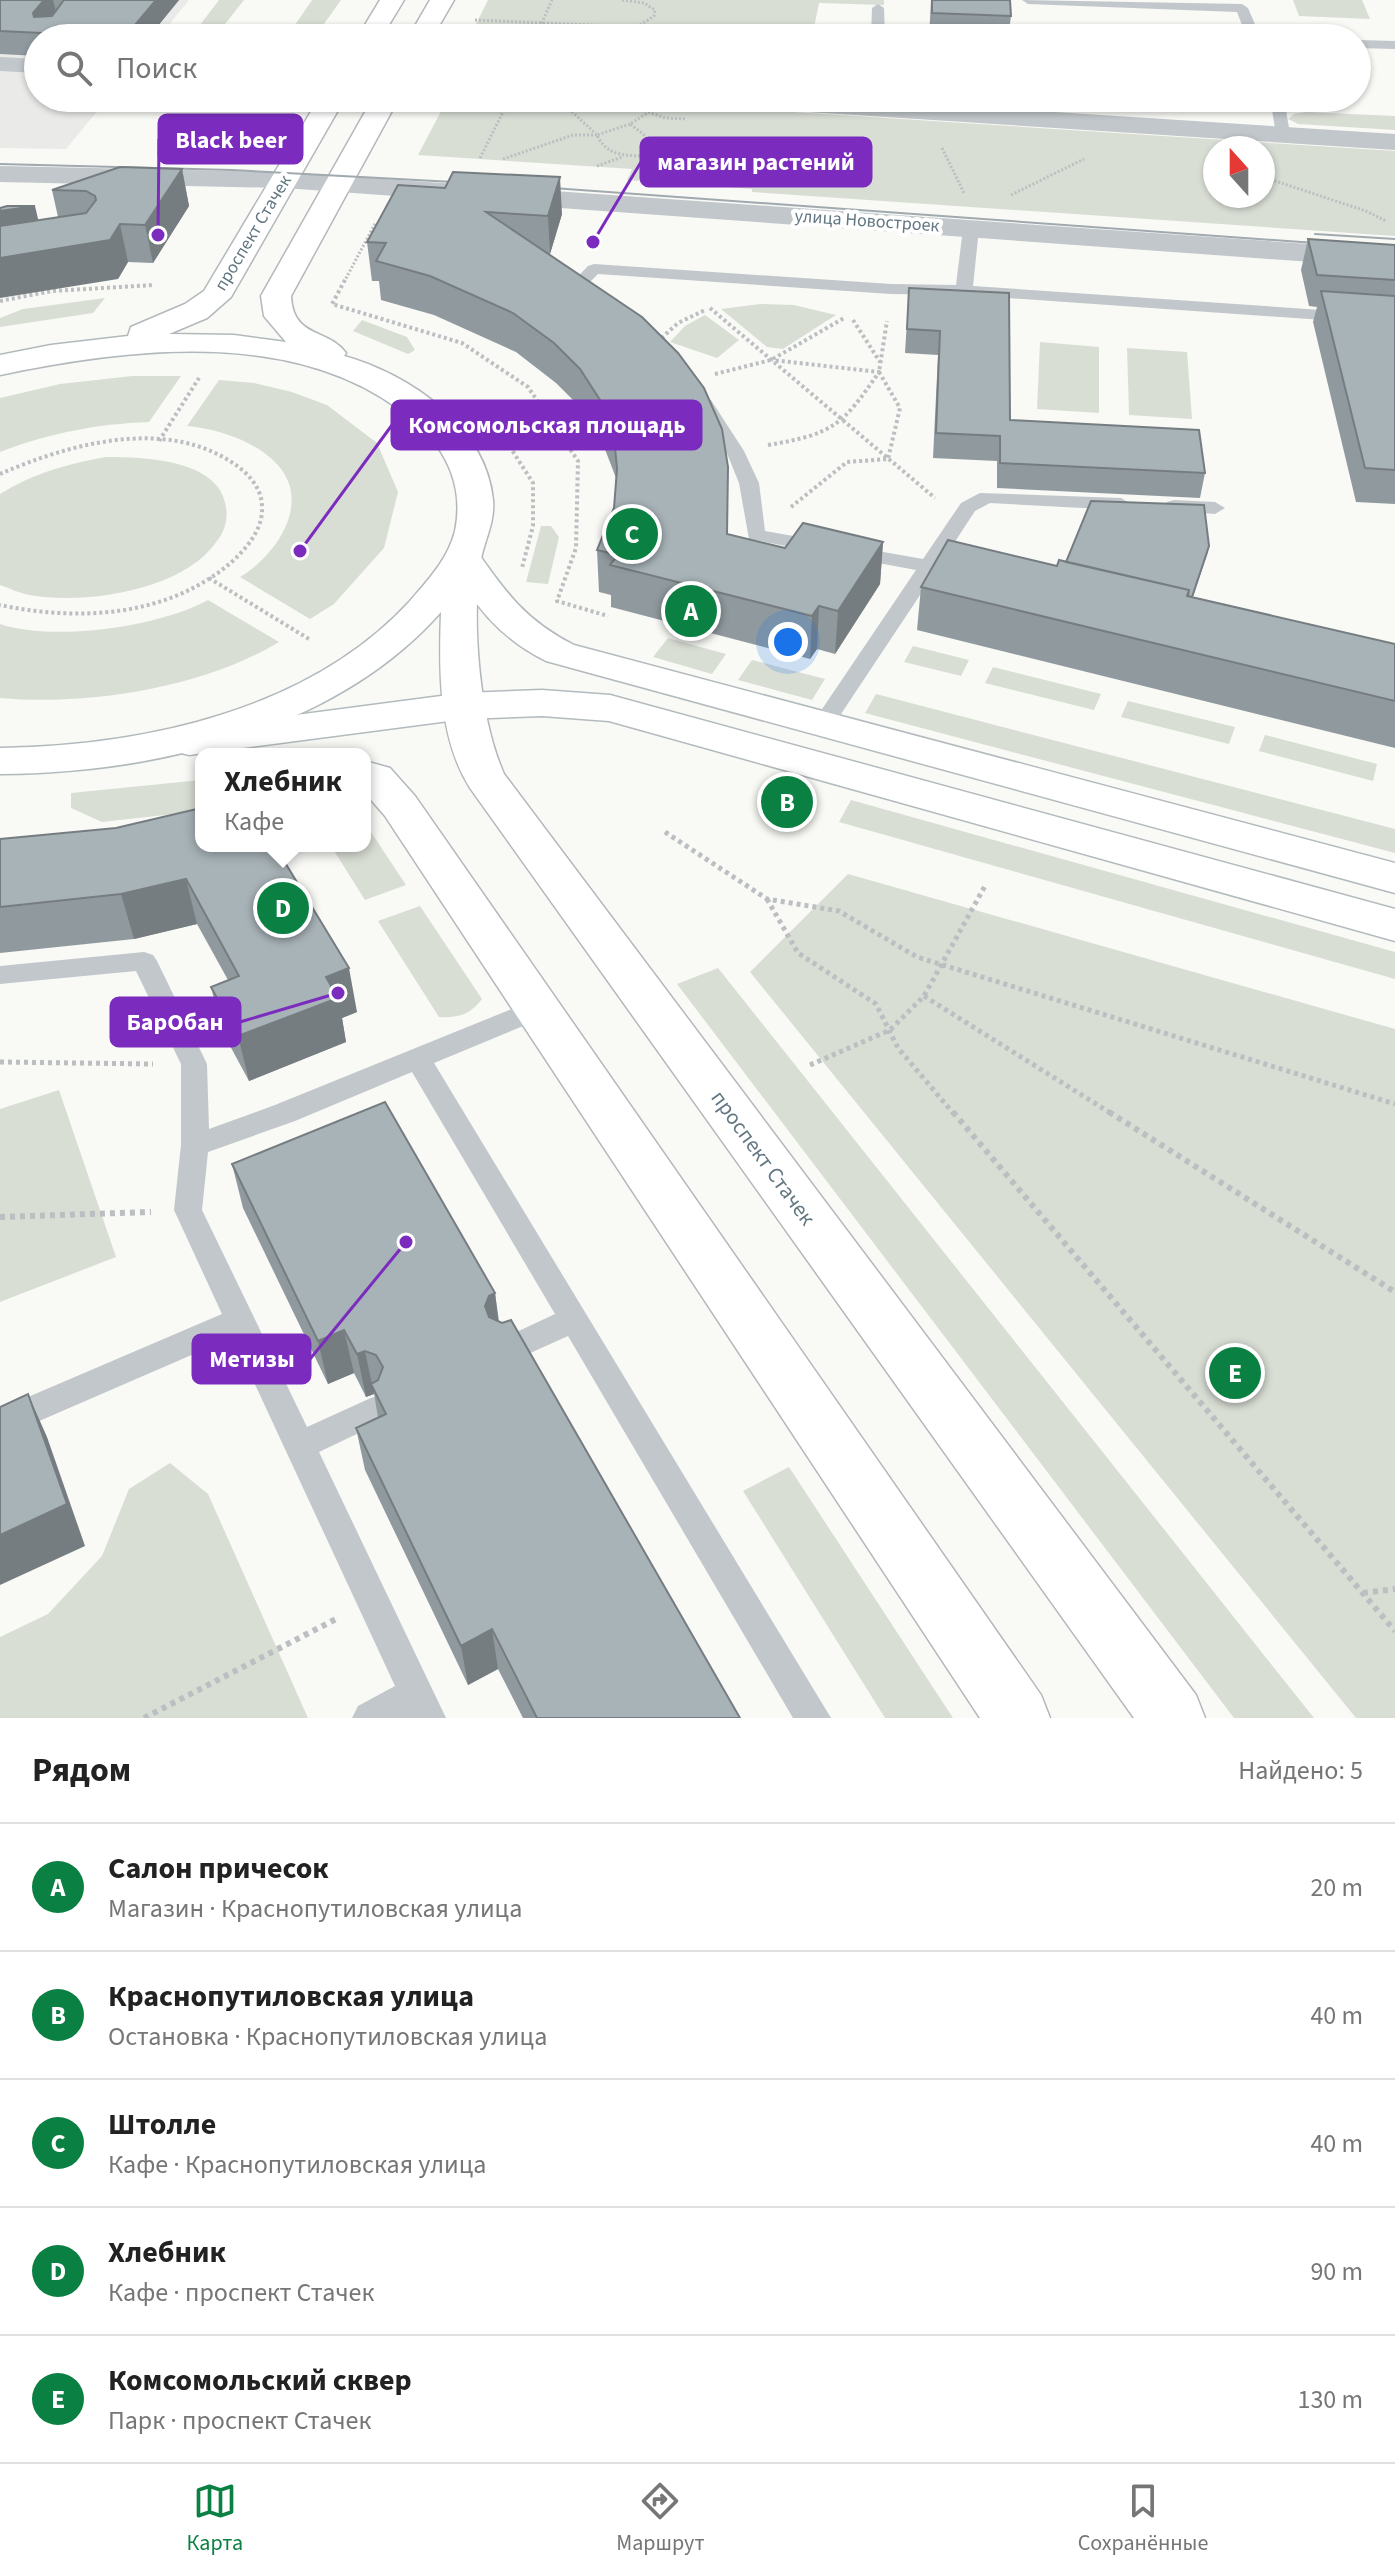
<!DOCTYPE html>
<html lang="ru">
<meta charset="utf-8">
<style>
:root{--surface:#fff;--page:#f2f2f2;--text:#222;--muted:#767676;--line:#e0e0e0;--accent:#0b8043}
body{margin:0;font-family:"Source Sans 3",sans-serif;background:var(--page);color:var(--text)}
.compass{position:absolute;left:1203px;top:136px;width:72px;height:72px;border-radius:50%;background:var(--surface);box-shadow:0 2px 6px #0004;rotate:339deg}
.you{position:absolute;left:788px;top:642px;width:28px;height:28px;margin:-20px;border:6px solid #fff;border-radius:50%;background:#1a73e8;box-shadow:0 0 0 12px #1a73e833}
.badge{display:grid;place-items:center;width:52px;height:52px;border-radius:50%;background:var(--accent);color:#fff;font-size:26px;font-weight:700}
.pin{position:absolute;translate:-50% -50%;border:4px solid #fff;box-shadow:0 2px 8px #0006}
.popup{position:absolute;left:195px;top:748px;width:176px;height:104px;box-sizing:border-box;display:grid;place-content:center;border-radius:16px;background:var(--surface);filter:drop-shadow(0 2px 6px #0005);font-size:26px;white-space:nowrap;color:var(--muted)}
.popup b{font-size:30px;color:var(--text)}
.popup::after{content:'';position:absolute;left:50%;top:100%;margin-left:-16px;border:16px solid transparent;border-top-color:var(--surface)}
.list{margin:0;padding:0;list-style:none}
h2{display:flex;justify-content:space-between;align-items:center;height:104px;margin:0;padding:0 32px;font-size:34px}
h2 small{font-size:26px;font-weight:400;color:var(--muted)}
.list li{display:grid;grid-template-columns:52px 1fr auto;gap:24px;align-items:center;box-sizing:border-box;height:128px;padding:0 32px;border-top:2px solid var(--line)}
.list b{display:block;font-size:30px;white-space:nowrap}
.list p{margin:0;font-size:26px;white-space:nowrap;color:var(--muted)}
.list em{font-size:26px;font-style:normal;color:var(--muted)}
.icon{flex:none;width:44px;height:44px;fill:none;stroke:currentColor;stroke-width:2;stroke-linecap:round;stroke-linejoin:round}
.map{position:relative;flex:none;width:1395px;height:1718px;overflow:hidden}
.search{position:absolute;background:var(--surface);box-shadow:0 2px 6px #0004;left:24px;right:24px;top:24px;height:88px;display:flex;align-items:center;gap:20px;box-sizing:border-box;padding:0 28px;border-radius:44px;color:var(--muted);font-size:30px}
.sheet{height:744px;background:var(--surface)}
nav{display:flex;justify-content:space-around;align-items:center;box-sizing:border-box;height:112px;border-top:2px solid var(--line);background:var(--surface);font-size:22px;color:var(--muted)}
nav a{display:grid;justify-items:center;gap:4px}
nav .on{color:var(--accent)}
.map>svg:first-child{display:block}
.built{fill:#eaeae9}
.green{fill:#d9ded5;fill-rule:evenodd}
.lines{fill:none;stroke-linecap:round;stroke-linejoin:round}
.secondary-casing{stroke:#b3bbbf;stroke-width:3}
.primary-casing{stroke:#b2b9bc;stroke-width:3}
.path-far3{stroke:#bbbfc1;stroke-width:3;stroke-dasharray:2 2;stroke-linecap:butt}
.path-far2{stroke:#bbbfc1;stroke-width:4;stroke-dasharray:3 3;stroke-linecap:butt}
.path-far1{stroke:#bbbfc1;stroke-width:5;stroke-dasharray:4 4;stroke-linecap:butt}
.path{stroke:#bbbfc1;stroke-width:6;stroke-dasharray:5 5;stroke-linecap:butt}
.lane{fill:#c1c7ca;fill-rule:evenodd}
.street{fill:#c1c7ca;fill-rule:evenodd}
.secondary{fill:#fff;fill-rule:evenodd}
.primary{fill:#fff;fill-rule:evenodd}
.tram{stroke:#a0a9ae;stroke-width:2}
.wall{fill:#909a9e}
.shaded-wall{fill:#767d81}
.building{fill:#a8b3b8;stroke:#767d81;stroke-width:2}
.labels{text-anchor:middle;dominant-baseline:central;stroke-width:8;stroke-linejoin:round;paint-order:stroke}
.far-street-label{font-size:18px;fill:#627782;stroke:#fff}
.street-label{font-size:22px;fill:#627782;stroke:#fff}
.leader{fill:none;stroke:#7b2cbf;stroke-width:3}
.callout-dot{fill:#7b2cbf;stroke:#fff;stroke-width:3}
.callout{fill:#7b2cbf;stroke:#7b2cbf;stroke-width:3}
.callout-label{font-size:24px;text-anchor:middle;font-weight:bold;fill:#fff}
</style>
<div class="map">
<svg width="1395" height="1718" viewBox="0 0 1395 1718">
<rect width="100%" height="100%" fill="#f9f9f6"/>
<path class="built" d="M0 0H189L158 38H38V98H108L66 149 0 148Z"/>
<path class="green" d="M219 0H244L214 38H190Z
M312 0H341L314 38H286Z
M488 0H884V5L819 3 812 38H469Z
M1293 0H1362L1370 19 1299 16Z
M448 98H576L1395 151V236L752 192V189L627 180 632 169 418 155ZM1215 148H1263V196H1215Z
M1306 112 1395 116V130L1298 124 1288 119 1294 114Z
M105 298 93 313 0 327V318L23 309Z
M760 304 794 305 836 315 783 349 767 347 721 309Z
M705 315 739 340 717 358 670 342 685 326Z
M362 320 407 337 415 350 408 354 353 331Z
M1040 342 1099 347V413L1037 409Z
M1127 348 1187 352 1192 419 1129 415Z
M132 376H181L149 422C96 424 50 433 0 452V398L60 384Z
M219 380 254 383 292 392 327 405 377 443 398 492 384 548 334 604 310 619 240 577C274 557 310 507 281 469 260 442 219 429 187 426Z
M106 457C143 457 220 459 226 507 228 519 225 531 217 541 183 591 84 605 29 595 19 593 9 588 0 585V494C34 473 67 464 106 457Z
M541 526H551L559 537 548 584 526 582Z
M208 600 279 642C203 688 88 706 0 698V624C54 642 159 627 208 600Z
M668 638 726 654 712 674 653 657Z
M913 646 969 660 961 676 904 662Z
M752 660 825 679 812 700 738 680Z
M993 667 1101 694 1094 710 985 683Z
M876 694 1395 829V853L865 713Z
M1128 701 1235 727 1229 744 1121 717Z
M1265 735 1377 764 1373 781 1259 751Z
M201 780V811L102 822 71 808V793Z
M851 800 1395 952V979L839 822Z
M365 823 406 885 365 900 331 846H365Z
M848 874 1395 1029V1718H1356L750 972Z
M420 906 482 999C470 1015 458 1018 439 1017L378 921Z
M718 968 1314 1718H1234L677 984Z
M59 1090 116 1257 0 1302V1109Z
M170 1463 208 1494 308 1718H0V1637L48 1614 102 1556 129 1489Z
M789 1467 953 1718H885L743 1491Z"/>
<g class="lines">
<defs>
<path id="secondary" d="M463 547 476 550C506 593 526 621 574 645L1395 863V893L546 661C496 636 475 604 445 558L450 550Z
M542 690 610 695 1395 909V941L609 721 542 716 464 719 189 755 174 751 168 742 174 733 189 729 464 693Z"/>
<path id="primary" d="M380 0H404L381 38H357Z
M430 0H454L432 38H408Z
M319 98H345L231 297 207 318 169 334 234 335 286 342 264 316 261 296 373 98H399L291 296C293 339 328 328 346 353L344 356C409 374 486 426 493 500 495 522 485 539 481 559 471 621 479 717 504 774L1196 1695 1205 1718H1134L470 788C438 737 439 670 441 612 335 732 154 773 0 774V748C143 746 309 711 410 601 428 580 448 559 455 531 464 489 448 451 416 423 306 326 134 347 0 375V355L51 345 128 336 131 327 185 304 204 291Z
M365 761 390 768 415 796 1041 1695 1050 1718H980L385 816 365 793Z"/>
</defs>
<use href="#secondary" class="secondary-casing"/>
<use href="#primary" class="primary-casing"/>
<path class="path-far3" d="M622 0 644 3 655 10 654 16 640 25
M475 20 844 36
M535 38 552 0
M557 98 596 134
M648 112 665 118 686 119
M630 124 597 135C611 165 640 150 665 161 670 164 675 169 680 173
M942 148 964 193
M480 158 510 98
M503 159 573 135H597
M664 161 643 134 630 124 671 98
M597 166 622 157
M1263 177 1366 211 1386 221
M1011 195 1084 159
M344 282 376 222"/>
<path class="path-far2" d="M345 280 332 304 462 343 528 387 578 461 576 548 557 601 608 616
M0 301 52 291 154 285
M710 308 935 498
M853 320 880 362
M657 342 678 323 705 310
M715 374 771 360 844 318
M498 430 581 409
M503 436 533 483V526L522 568
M159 441 199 378
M768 445C833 434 842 426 879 372L772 360
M0 474C69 444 164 417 233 463 248 473 262 488 262 507 263 528 249 545 235 559 171 617 80 622 0 605
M791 507 847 462 888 459 900 408 879 372 887 321
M209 578 309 639"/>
<path class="path-far1" d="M665 832 767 899 839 911 917 957 1395 1104
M767 899 798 953 876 1004 898 1048 954 1114
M924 996 1112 1114
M0 1062 153 1064
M810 1065 890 1030 924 996 985 886"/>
<path class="path" d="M953 1112 1395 1631
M1109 1112 1395 1292
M0 1217 151 1212
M1363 1593 1395 1589
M144 1718 336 1619"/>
<path class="lane" d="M1022 0 1242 4 1248 8 1261 38H1247L1237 12 1028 4Z
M878 4 884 8 885 38H871L872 8Z
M1357 40 1395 41V49L1357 48Z
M38 78V86L26 83 28 80Z
M1270 98H1284L1290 134 1288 137 1283 138 1276 134Z
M971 224 979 229 973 286 1395 315V325L964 295 891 294 598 274 582 290 592 299 590 303H578L564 291 588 266 594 264 891 284 956 285 963 229Z
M705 399 711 400 744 451 759 483 765 531 923 559 961 503 980 493 1121 498 1131 504 1121 510 990 503 975 511 941 563 971 569 974 573 971 577 964 579 934 574 831 729H815L812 724 916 570 749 539 739 483 726 451 696 404Z
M1174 500 1215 502 1225 508 1215 514 1167 510 1164 506 1167 502Z
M144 952 153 955 157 961 207 1064 209 1129 275 1105 529 1002 538 999 547 1002 551 1009 547 1016 434 1063 831 1718H793L568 1336 508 1363 497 1359 493 1350 497 1341 555 1314 412 1072 295 1121 208 1152 202 1210 307 1427 373 1397 384 1401 389 1411 384 1421 319 1452 446 1718H352L358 1706 395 1686 233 1337 0 1438V1409L222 1314 174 1210 181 1145V1064L136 971 0 984V966Z"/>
<path class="street" d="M0 57 38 59V73L0 71Z
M704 98H837L1395 134V150L717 106 708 103Z
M0 166 284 172 1395 250V268L284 188 0 182Z"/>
<use href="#secondary" class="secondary"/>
<use href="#primary" class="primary"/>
<path class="tram" d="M0 164 232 170 472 183
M539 187 1329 244
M1315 234 1395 239"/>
</g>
<path class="wall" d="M0 0H179L148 38H38V56L0 54Z
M931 0H1010L1011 16 1008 38H929Z
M182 169 189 206 153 263 128 262 118 279 39 220 58 217 52 190Z
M398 185 562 214 550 254H548L727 534 785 548 883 542 880 584 835 654 817 649 810 659 611 607V595L599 592 597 550 614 508 616 478 603 444 582 409 556 383 516 352 434 315 381 300 379 281H372L367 242Z
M1308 239 1395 245V504L1356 502 1313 322 1317 307 1309 306 1301 270Z
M909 288 1010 420 1205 473 1200 498 997 488V461L933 458 938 355 905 353Z
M1209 546 1193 597 1395 644V748L917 630 921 587 1057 566 1066 562Z
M201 808 357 1012 342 1018 346 1042 249 1081 222 1031 211 987 228 980 197 924 134 939 0 953V839L116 828Z
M232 1164 495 1293 499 1321 740 1718H523L498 1669 468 1685 365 1470 356 1428 378 1417 374 1394 366 1397 354 1373 328 1384 243 1208Z"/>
<path class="shaded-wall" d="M44 0H53L57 15 38 33 33 13Z
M156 0H179L148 38H125Z
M182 169 189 206 153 263 145 225Z
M560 177 562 214 550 254 548 216Z
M35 206 44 244 0 250V211Z
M120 224 128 262 118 279 0 298V258Z
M883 542 880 584 835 654 838 611Z
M1209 546 1207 555 1186 616 1188 606Z
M819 606 817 649 810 659 812 616Z
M186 879 197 924 134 939 121 894Z
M349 968 357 1012 342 1018 346 1042 249 1081 238 1036 326 977Z
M495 1293 500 1336 494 1340 485 1306 489 1296Z
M344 1330 354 1373 328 1384 318 1341Z
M365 1351 374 1394 366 1397 357 1354Z
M28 1394 47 1437 85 1546 0 1585V1535Z
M492 1629 498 1669 468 1685 461 1646Z"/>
<path class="building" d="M0 0H44L33 13 34 17 52 16 64 0H156L125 37 0 31Z
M932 0H1010L1011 16 932 13Z
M120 167 182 169 145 225 120 224 110 240 0 258V226L86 213 96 200 95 196 86 191 52 190Z
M453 172 560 177 548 216 486 212 642 317 678 353 704 388 722 429 728 467 727 534 785 548 803 523 883 542 838 611 819 606 812 616 610 565 618 555 597 550 614 508 617 469 614 437 602 403 580 369 554 343 513 313 430 276 376 261 386 243 367 242 398 185 445 188Z
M7 206H35L0 211V208Z
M1308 239 1395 245V280L1317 275Z
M909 288 1009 293 1010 420 1199 430 1205 473 1000 463V436L936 433 940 331 907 329Z
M1321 291 1395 296V470L1365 468Z
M1091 501 1204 505 1209 546 1192 597 1188 596 1189 590 1066 562Z
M948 540 1057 566 1059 560 1189 590 1187 596 1395 644V701L921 587Z
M201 808V846H275L349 968 326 977 338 998 238 1036 211 987 239 976 186 879 121 894 0 907V839L116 828Z
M385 1102 495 1293 489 1296 485 1306 489 1317 502 1323 511 1320 740 1718H537L492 1629 461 1646 356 1428 386 1414 371 1384 378 1380 383 1367 376 1355 365 1351 357 1354 344 1330 318 1341 232 1164Z
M28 1394 67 1504 0 1535V1407Z"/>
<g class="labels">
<g class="far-street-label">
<text transform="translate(867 221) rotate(4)">улица Новостроек</text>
<text transform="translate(253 233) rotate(-59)">проспект Стачек</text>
</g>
<g class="street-label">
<text transform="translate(763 1158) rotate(54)">проспект Стачек</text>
</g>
</g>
<path class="leader" d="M158 235L159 139M593 242L641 162M300 551L392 425M338 993L240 1022M406 1242L310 1359"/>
<g class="callout-dot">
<circle cx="158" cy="235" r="8"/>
<circle cx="593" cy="242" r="8"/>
<circle cx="300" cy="551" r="8"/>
<circle cx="338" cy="993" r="8"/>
<circle cx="406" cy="1242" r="8"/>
</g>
<g class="callout">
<rect x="159" y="115" width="143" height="48" rx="8"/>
<rect x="641" y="138" width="230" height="48" rx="8"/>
<rect x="392" y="401" width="309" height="48" rx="8"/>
<rect x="111" y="998" width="129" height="48" rx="8"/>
<rect x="193" y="1335" width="117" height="48" rx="8"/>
</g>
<g class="callout-label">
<text x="231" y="148">Black beer</text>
<text x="756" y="170">магазин растений</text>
<text x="547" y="433">Комсомольская площадь</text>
<text x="175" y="1030">БарОбан</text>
<text x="252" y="1367">Метизы</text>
</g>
</svg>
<svg class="compass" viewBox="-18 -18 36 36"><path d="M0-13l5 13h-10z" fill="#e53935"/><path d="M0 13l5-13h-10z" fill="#767676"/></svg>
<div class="you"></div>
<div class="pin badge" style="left:691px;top:611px">A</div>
<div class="pin badge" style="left:787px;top:802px">B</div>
<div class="pin badge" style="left:632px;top:534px">C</div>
<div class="pin badge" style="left:283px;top:908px">D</div>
<div class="popup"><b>Хлебник</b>Кафе</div>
<div class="pin badge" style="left:1235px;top:1373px">E</div>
<div class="search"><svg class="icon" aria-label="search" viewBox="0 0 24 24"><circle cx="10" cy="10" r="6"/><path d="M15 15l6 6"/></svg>Поиск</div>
</div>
<section class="sheet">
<h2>Рядом<small>Найдено: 5</small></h2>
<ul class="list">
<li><span class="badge">A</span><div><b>Салон причесок</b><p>Магазин · Краснопутиловская улица</p></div><em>20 m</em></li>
<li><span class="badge">B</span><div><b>Краснопутиловская улица</b><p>Остановка · Краснопутиловская улица</p></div><em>40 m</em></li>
<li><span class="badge">C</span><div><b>Штолле</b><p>Кафе · Краснопутиловская улица</p></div><em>40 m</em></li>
<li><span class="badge">D</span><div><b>Хлебник</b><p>Кафе · проспект Стачек</p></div><em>90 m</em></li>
<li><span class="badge">E</span><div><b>Комсомольский сквер</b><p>Парк · проспект Стачек</p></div><em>130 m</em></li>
</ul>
</section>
<nav>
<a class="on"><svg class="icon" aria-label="map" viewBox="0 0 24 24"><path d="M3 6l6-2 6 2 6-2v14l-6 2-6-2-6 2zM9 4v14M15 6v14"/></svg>Карта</a>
<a><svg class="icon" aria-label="directions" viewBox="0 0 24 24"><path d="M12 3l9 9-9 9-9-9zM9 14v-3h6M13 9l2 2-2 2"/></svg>Маршрут</a>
<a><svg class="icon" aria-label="saved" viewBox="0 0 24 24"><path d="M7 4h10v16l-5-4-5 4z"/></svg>Сохранённые</a>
</nav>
